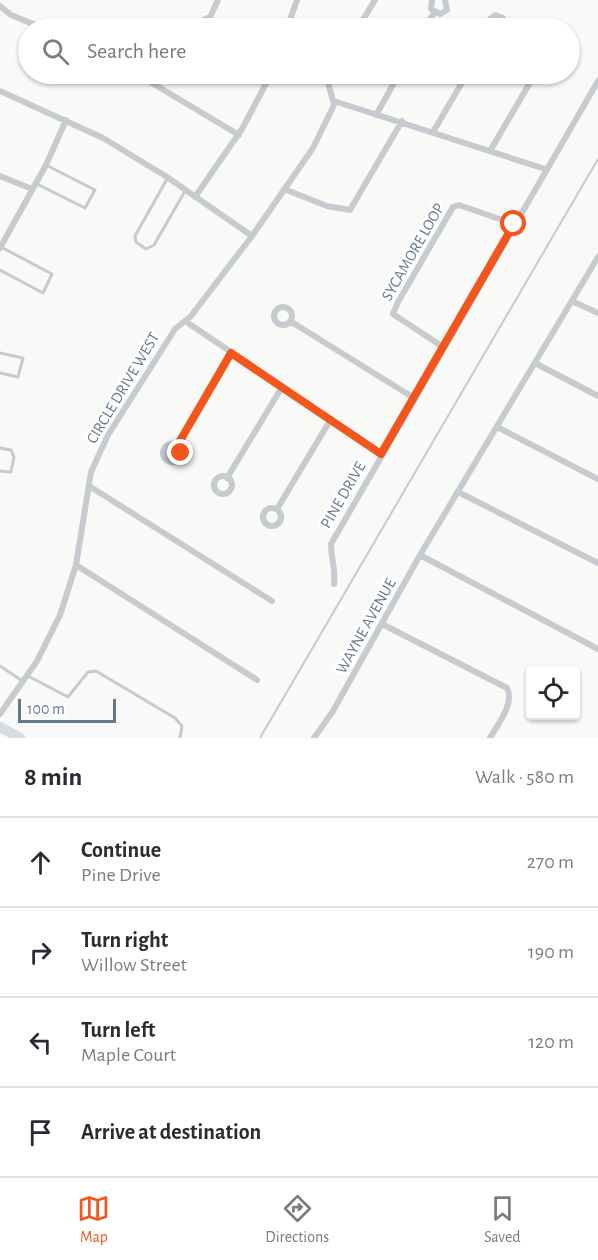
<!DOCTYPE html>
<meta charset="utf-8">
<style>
:root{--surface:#fff;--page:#f2f2f3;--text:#2b2b33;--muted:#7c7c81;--line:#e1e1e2;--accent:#f3561d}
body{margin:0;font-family:"Alegreya Sans",sans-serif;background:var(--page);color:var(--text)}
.controls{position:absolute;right:18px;bottom:18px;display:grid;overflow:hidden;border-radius:6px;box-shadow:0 2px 4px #0004}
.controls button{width:54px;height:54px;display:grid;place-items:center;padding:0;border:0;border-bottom:2px solid var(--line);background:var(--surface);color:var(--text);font:30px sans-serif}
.scale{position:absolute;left:18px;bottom:15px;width:98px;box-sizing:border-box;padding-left:6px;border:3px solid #65798b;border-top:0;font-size:16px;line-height:21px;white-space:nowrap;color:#65798b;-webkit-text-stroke:4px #fff;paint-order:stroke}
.stop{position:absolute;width:18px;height:18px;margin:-14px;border:4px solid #f3561d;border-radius:50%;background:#fff}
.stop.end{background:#f3561d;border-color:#fff;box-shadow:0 2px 6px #0008}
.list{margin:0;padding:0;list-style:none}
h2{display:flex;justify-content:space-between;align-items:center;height:78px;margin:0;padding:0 24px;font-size:26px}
h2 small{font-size:20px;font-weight:400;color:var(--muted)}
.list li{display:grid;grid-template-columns:39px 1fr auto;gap:18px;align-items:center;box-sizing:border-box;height:90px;padding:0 24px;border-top:2px solid var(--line)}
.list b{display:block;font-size:22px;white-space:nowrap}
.list p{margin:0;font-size:20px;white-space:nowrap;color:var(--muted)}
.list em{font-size:20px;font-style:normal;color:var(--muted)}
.icon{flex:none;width:33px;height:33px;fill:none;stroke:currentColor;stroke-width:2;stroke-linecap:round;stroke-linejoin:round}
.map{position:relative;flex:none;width:598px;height:738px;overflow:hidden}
.search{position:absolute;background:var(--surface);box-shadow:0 2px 4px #0004;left:18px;right:18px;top:18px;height:66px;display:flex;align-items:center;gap:15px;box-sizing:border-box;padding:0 21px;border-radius:33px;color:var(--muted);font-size:22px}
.sheet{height:438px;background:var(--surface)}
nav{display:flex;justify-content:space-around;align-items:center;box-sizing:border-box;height:84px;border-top:2px solid var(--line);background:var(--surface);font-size:16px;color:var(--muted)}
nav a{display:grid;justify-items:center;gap:3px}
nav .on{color:var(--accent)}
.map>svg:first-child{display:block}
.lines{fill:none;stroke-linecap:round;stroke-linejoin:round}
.stream{stroke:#c1ccd1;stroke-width:2}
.lane{stroke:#c6cbcf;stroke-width:3}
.street{stroke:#c6cbcf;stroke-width:6}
.highway{stroke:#d6dce0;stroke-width:10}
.route{stroke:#f3561d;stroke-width:8}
.labels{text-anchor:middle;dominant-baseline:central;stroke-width:6;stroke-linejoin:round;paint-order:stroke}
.street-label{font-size:16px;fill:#65798b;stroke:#fff}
</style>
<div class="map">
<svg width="598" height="738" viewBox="0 0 598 738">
<rect width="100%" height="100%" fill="#f9f9f7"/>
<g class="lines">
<path class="stream" d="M260 738 598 159"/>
<path class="lane" d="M167 179 135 236 136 242 146 249 154 245 185 191
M37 184 85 208 95 190 46 165
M0 270 43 293 52 274 1 247
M0 353 23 358 18 377 0 373
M0 448 11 450 14 457 11 472 0 471
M0 666 21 680
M28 676 68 697 88 672 96 671 175 718 182 726 180 738"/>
<path class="street" d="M432 0 431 9 440 14 447 10 445 0
M0 6 11 15 43 28
M202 21 210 17 218 0
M287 28 297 0
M358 28 375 0
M425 28 434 13
M490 28 489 20 495 15 503 18V28
M137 74 239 135
M0 91 103 138 167 177 252 236
M334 101 545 169
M376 115 399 74
M433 132 467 74
M490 151 535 74
M0 176 32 189
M284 189 327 206 350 210 402 121
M195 197 242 129 271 74
M0 248 46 165 66 120
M572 301 598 313
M274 316a9 9 0 1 1 18 0a9 9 0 1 1-18 0Z
M185 321 382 454
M290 321 414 398
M443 347 393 314 398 302 453 207 459 205 514 224
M535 363 598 396
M497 427 598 479
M163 453a9 9 0 1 1 18 0a9 9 0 1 1-18 0Z
M177 446 231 353
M214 485a9 9 0 1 1 18 0a9 9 0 1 1-18 0Z
M227 478 282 387
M89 486 272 601
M458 492 598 563
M263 517a9 9 0 1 1 18 0a9 9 0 1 1-18 0Z
M277 509 331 419
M420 555 598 649
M76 565 257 680
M334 584C336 569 331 559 331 544L598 81
M382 624 507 688C515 703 498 724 490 738
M0 714 37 661 60 615 76 565 91 472 108 435 175 329 191 316 252 236 313 148 334 105 328 82 332 74
M314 738 333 711 420 555 598 257"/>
<path class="highway" d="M0 727 20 738"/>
</g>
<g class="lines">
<path class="route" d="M181 453 177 446 231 353 381 454 514 224"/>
</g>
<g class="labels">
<g class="street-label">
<text transform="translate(413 252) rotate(-60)">SYCAMORE LOOP</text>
<text transform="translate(123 388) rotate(-59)">CIRCLE DRIVE WEST</text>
<text transform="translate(343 495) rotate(-60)">PINE DRIVE</text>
<text transform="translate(366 626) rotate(-61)">WAYNE AVENUE</text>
</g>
</g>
</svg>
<div class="controls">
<button><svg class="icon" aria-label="locate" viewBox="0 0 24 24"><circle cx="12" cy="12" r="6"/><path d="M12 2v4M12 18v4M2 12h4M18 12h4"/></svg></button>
</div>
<div class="scale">100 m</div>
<div class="stop" style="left:514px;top:224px"></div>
<div class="stop end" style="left:181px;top:453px"></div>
<div class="search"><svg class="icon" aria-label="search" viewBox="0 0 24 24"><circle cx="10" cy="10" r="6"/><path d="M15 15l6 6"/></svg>Search here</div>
</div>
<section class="sheet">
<h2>8 min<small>Walk · 580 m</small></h2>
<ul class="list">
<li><svg class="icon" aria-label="ahead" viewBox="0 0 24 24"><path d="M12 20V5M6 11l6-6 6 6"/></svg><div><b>Continue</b><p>Pine Drive</p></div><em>270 m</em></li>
<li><svg class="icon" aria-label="right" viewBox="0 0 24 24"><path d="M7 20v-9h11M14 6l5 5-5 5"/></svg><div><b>Turn right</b><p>Willow Street</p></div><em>190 m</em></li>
<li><svg class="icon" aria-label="left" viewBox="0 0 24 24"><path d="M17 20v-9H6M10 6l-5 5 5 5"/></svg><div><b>Turn left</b><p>Maple Court</p></div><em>120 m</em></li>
<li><svg class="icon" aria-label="arrive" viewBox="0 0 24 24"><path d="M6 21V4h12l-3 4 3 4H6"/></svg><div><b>Arrive at destination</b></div></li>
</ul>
</section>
<nav>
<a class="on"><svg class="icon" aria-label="map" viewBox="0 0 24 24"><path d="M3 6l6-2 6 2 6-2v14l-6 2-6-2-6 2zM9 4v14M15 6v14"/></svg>Map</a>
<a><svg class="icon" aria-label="directions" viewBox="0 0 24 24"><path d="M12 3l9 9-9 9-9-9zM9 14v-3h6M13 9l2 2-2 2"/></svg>Directions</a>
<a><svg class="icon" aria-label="saved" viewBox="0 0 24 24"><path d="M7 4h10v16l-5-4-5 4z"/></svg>Saved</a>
</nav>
